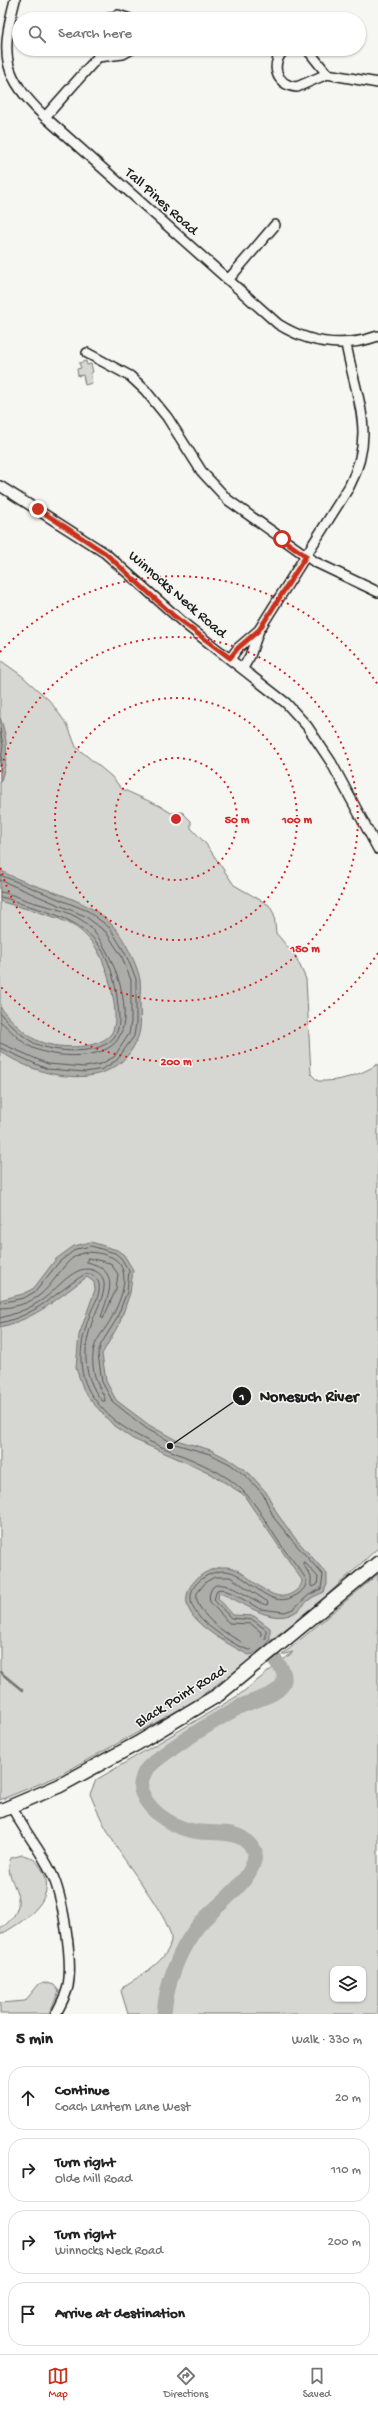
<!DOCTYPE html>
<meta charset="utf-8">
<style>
:root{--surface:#fff;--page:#f2f2f2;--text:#222;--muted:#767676;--line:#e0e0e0;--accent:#c8321e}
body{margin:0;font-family:"Gochi Hand",sans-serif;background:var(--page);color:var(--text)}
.controls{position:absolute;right:12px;bottom:12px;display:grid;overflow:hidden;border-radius:8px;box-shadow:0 1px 3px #0004}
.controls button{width:36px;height:36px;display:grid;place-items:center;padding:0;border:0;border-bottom:1px solid var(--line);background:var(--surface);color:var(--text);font:20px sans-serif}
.stop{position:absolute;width:12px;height:12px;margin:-9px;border:3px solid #c8321e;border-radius:50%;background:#fff}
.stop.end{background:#c8321e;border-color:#fff;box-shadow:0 1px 4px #0008}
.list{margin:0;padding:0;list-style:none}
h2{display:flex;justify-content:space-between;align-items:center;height:52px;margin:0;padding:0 16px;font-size:17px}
h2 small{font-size:13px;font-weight:400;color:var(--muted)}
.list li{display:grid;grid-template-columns:26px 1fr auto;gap:12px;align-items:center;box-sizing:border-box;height:64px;margin:0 8px 8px;padding:0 8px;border:1px solid var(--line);border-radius:16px}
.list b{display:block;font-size:15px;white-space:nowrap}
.list p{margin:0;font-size:13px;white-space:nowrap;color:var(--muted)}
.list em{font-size:13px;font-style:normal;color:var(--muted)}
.icon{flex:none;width:22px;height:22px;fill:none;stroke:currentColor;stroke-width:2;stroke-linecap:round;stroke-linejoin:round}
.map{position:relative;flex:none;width:378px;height:2014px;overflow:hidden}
.search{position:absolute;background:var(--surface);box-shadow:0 1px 3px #0004;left:12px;right:12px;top:12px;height:44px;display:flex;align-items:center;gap:10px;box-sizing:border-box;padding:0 14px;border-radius:22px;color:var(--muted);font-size:15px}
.sheet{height:340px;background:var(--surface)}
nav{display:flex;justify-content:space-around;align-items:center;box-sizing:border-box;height:56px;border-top:1px solid var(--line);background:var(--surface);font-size:11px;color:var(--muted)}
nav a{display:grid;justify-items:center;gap:2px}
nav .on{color:var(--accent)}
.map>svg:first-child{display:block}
.green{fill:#d6d6d2;stroke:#797977;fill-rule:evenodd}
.water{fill:#acaca9;stroke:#727271}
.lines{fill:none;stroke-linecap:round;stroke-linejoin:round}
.shore{stroke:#565654;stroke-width:1}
.stream{stroke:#727271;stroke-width:2.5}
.river{stroke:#acaca9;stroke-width:15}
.minor-casing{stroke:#1c1c1c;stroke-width:12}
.secondary-casing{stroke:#1c1c1c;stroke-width:16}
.minor{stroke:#f6f6f2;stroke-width:9}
.secondary{stroke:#f6f6f2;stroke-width:13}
.route{stroke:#c8321e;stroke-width:5}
.ring{fill:none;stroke:#d62828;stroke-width:2;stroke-dasharray:2 4}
.labels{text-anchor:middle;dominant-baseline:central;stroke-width:3;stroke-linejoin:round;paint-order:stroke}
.street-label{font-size:15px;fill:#1c1c1c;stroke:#f6f6f2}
.centre{fill:#d62828;stroke:#f6f6f2;stroke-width:2}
.ring-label{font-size:12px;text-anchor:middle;font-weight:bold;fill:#d62828;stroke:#f6f6f2;stroke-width:3;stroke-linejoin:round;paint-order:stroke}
.leader{fill:none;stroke:#1c1c1c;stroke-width:1.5}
.callout-dot{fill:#1c1c1c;stroke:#f6f6f2;stroke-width:1.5}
.mark-label{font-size:12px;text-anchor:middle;font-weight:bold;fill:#fff}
.callout-label{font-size:16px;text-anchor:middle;font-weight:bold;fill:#1c1c1c;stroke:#f6f6f2;stroke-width:3;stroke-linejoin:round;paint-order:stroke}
</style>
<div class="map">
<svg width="378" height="2014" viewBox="0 0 378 2014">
<rect width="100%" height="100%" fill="#f6f6f2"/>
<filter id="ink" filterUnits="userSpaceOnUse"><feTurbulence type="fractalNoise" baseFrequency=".025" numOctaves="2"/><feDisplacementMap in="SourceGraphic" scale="8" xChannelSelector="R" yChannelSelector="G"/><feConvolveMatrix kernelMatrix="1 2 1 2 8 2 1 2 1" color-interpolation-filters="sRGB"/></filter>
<g filter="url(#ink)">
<path class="green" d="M86 361 87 365 91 364 93 372 90 373 92 383 85 385 83 375 78 376 77 369 81 368 79 363Z
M0 660 21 675 50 701 68 726 76 747 111 776 122 789 160 806 171 813 182 812 191 821V828L206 844 234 885 269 905 274 914 276 933 296 957 306 979 311 1074 318 1081C339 1082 360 1075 378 1064V1548L311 1610 275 1637 247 1663 188 1705 56 1777 0 1800Z
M378 1574V2014H128L121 1991 124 1986C140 1976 169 1960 171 1940 173 1923 130 1869 119 1851 108 1833 98 1814 90 1794L96 1780 239 1695 293 1652 282 1655ZM333 1969H363V1999H333Z
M22 1855C33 1857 38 1862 43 1871 58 1901 22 1922 0 1935V1929C40 1900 0 1882 11 1858Z
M44 1982 54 1985 59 1991 49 2014H0V2003L25 2001 39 1984Z"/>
<path class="water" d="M0 718C9 740 8 761 0 783Z
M0 870C35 891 85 894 113 926 123 936 138 966 140 980 141 986 140 994 140 1001 140 1012 142 1026 138 1037 116 1096 39 1079 0 1051V1007C9 1018 23 1033 36 1040 53 1049 98 1051 111 1034 122 1019 108 971 100 955 95 945 86 934 77 928 54 913 25 910 0 901Z
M91 1242 117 1250 124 1255 133 1270 130 1293 120 1322 102 1354 106 1381 116 1400 149 1425 176 1440 211 1450 232 1461 250 1474 266 1492 278 1515 295 1538 327 1574V1584L324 1592C320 1594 314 1596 310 1599 305 1603 300 1610 294 1613 269 1626 242 1600 219 1593L218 1598 233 1615 254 1616 270 1628V1640L253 1654 248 1655C230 1644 182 1622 187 1596 188 1587 195 1579 203 1574 211 1569 222 1565 232 1568 250 1573 272 1608 294 1592 298 1589 302 1586 302 1580L243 1494 208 1472 133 1439 114 1426 92 1402 84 1391 76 1368 79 1335 95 1290 94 1282 87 1277C57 1298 38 1318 0 1327V1300L23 1294 34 1288 56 1259 74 1246Z"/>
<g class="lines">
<path class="shore" d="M0 729 3 745 0 771
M0 875 88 911 110 928 125 953 136 979V1023L134 1036 117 1060 103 1069 85 1072 47 1069 0 1048
M0 880 85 916 106 932 121 955 131 980V1022L129 1034 114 1057 101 1064 85 1067 48 1064 0 1043
M0 892C11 893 21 899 32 902 49 907 67 910 83 921 109 940 137 1010 118 1039 104 1061 54 1058 33 1048 21 1043 10 1029 0 1021
M0 897C10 898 19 904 29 906 82 921 109 938 117 997 118 1010 122 1024 115 1036 102 1056 53 1053 34 1043 23 1037 8 1023 0 1013
M88 1258 110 1263 118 1274 116 1289 103 1319 101 1317C109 1293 121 1270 87 1262Z
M0 1303 24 1298 36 1291 59 1262 76 1249 91 1246 115 1253 121 1258 129 1271 127 1292 116 1320 101 1344 98 1354 102 1382 113 1402 147 1429 175 1444 210 1454 230 1464 247 1477 263 1494 274 1518 292 1540 323 1575 321 1589 309 1595 293 1609 285 1612 260 1609 232 1593 221 1589 217 1590 214 1600 231 1618 253 1620 266 1630V1638L251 1650C240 1650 208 1627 200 1618 196 1612 191 1607 191 1599 189 1581 216 1567 231 1572 253 1579 271 1613 298 1594 304 1590 307 1585 306 1579 298 1565 287 1555 279 1542 262 1517 254 1497 229 1479 184 1449 126 1445 93 1397 75 1372 80 1342 90 1314 93 1306 98 1299 99 1291 101 1282 95 1272 85 1274 55 1293 37 1315 0 1323
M0 1308C13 1308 30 1303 40 1295 65 1274 67 1241 109 1256 135 1266 121 1300 112 1317 106 1330 93 1340 93 1355 92 1364 94 1376 98 1385 100 1390 105 1395 105 1401H102C80 1373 83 1343 96 1312 100 1302 105 1293 104 1282 103 1277 100 1273 95 1271 76 1261 56 1291 42 1300 29 1309 15 1314 0 1318
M304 1562 318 1577 317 1585 313 1587 311 1586V1577L303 1564Z
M215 1577H230L268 1602 267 1605C255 1604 219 1572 211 1590 209 1594 209 1598 210 1602L229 1623 251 1624 261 1632V1635L250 1645C234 1641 192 1613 197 1593L206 1582Z"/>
<path class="stream" d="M0 1672 22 1690"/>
<path class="river" d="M164 2014C166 1984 179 1950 198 1926 215 1905 257 1880 255 1851 251 1846 247 1841 242 1838 230 1831 213 1833 200 1832 178 1830 151 1815 142 1793 139 1787 142 1776 146 1770 160 1753 218 1719 239 1707 251 1700 282 1696 284 1680 287 1664 257 1644 246 1636"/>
<defs>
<path id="minor" d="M15 0C0 57 3 76 45 117L278 324C310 344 344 348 378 336
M107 19 118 15 130 19
M99 49 98 57 123 54 132 49
M286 49C269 61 275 86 297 87L327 74 307 49
M327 74 378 83
M45 117 98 57
M228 280 275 225
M87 353 130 376 145 390 167 417 202 472 228 500 315 562 378 592
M0 486 105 553 186 625 286 703 307 726 331 762 378 849
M230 659 238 648 259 630
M243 668 250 656 259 630 349 487C377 433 356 399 346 344
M12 1807C23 1830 40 1849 51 1872 63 1896 73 1960 68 1986 66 1996 60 2005 56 2014"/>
<path id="secondary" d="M0 1811 59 1786 138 1743 218 1695 378 1563"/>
</defs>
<use href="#minor" class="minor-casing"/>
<use href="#secondary" class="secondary-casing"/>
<use href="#minor" class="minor"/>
<use href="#secondary" class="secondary"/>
</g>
</g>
<g class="lines" filter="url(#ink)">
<path class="route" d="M38 509 105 553 174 616 230 658 238 648 259 630 306 556 282 539"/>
</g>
<g class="ring">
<circle cx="176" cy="819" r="61"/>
<circle cx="176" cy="819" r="121"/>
<path d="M0 772A182 182 0 1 1 0 866"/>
<path d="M378 953A242 242 0 0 1 0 986M0 652A242 242 0 0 1 378 685"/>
</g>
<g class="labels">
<g class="street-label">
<text transform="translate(161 202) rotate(42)">Tall Pines Road</text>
<text transform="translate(177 595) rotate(41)">Winnocks Neck Road</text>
<text transform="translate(181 1697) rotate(-32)">Black Point Road</text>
</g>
</g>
<circle cx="176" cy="819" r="6" class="centre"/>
<g class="ring-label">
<text x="237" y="823">50 m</text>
<text x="297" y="823">100 m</text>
<text x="305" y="952">150 m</text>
<text x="176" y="1065">200 m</text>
</g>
<path class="leader" d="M170 1446L242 1396"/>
<g class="callout-dot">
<circle cx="170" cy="1446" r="4"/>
<circle cx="242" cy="1396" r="10"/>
</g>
<g class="mark-label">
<text x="242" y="1400">1</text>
</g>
<g class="callout-label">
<text x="309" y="1401">Nonesuch River</text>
</g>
</svg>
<div class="controls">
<button><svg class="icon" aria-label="layers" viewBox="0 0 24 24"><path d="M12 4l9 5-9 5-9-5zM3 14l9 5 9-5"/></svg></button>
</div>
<div class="stop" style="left:282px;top:539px"></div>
<div class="stop end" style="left:38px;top:509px"></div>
<div class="search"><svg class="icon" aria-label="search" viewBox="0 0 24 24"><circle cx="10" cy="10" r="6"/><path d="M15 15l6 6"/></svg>Search here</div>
</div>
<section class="sheet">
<h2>5 min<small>Walk · 330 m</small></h2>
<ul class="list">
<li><svg class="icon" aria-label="ahead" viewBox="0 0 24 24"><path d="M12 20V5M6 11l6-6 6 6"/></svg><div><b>Continue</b><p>Coach Lantern Lane West</p></div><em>20 m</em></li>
<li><svg class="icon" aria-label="right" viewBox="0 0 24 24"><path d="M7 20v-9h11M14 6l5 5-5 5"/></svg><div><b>Turn right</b><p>Olde Mill Road</p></div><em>110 m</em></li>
<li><svg class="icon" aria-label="right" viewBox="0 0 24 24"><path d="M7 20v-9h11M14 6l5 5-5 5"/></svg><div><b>Turn right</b><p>Winnocks Neck Road</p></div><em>200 m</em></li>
<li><svg class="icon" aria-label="arrive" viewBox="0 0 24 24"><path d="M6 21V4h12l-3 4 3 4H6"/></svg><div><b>Arrive at destination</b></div></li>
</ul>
</section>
<nav>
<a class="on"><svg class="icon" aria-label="map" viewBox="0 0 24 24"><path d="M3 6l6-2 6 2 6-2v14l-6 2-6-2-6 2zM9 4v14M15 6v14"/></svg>Map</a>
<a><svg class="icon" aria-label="directions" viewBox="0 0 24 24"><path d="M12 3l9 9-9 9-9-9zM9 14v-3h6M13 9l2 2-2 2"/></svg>Directions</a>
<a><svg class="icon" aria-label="saved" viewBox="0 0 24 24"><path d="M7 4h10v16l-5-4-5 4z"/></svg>Saved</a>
</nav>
